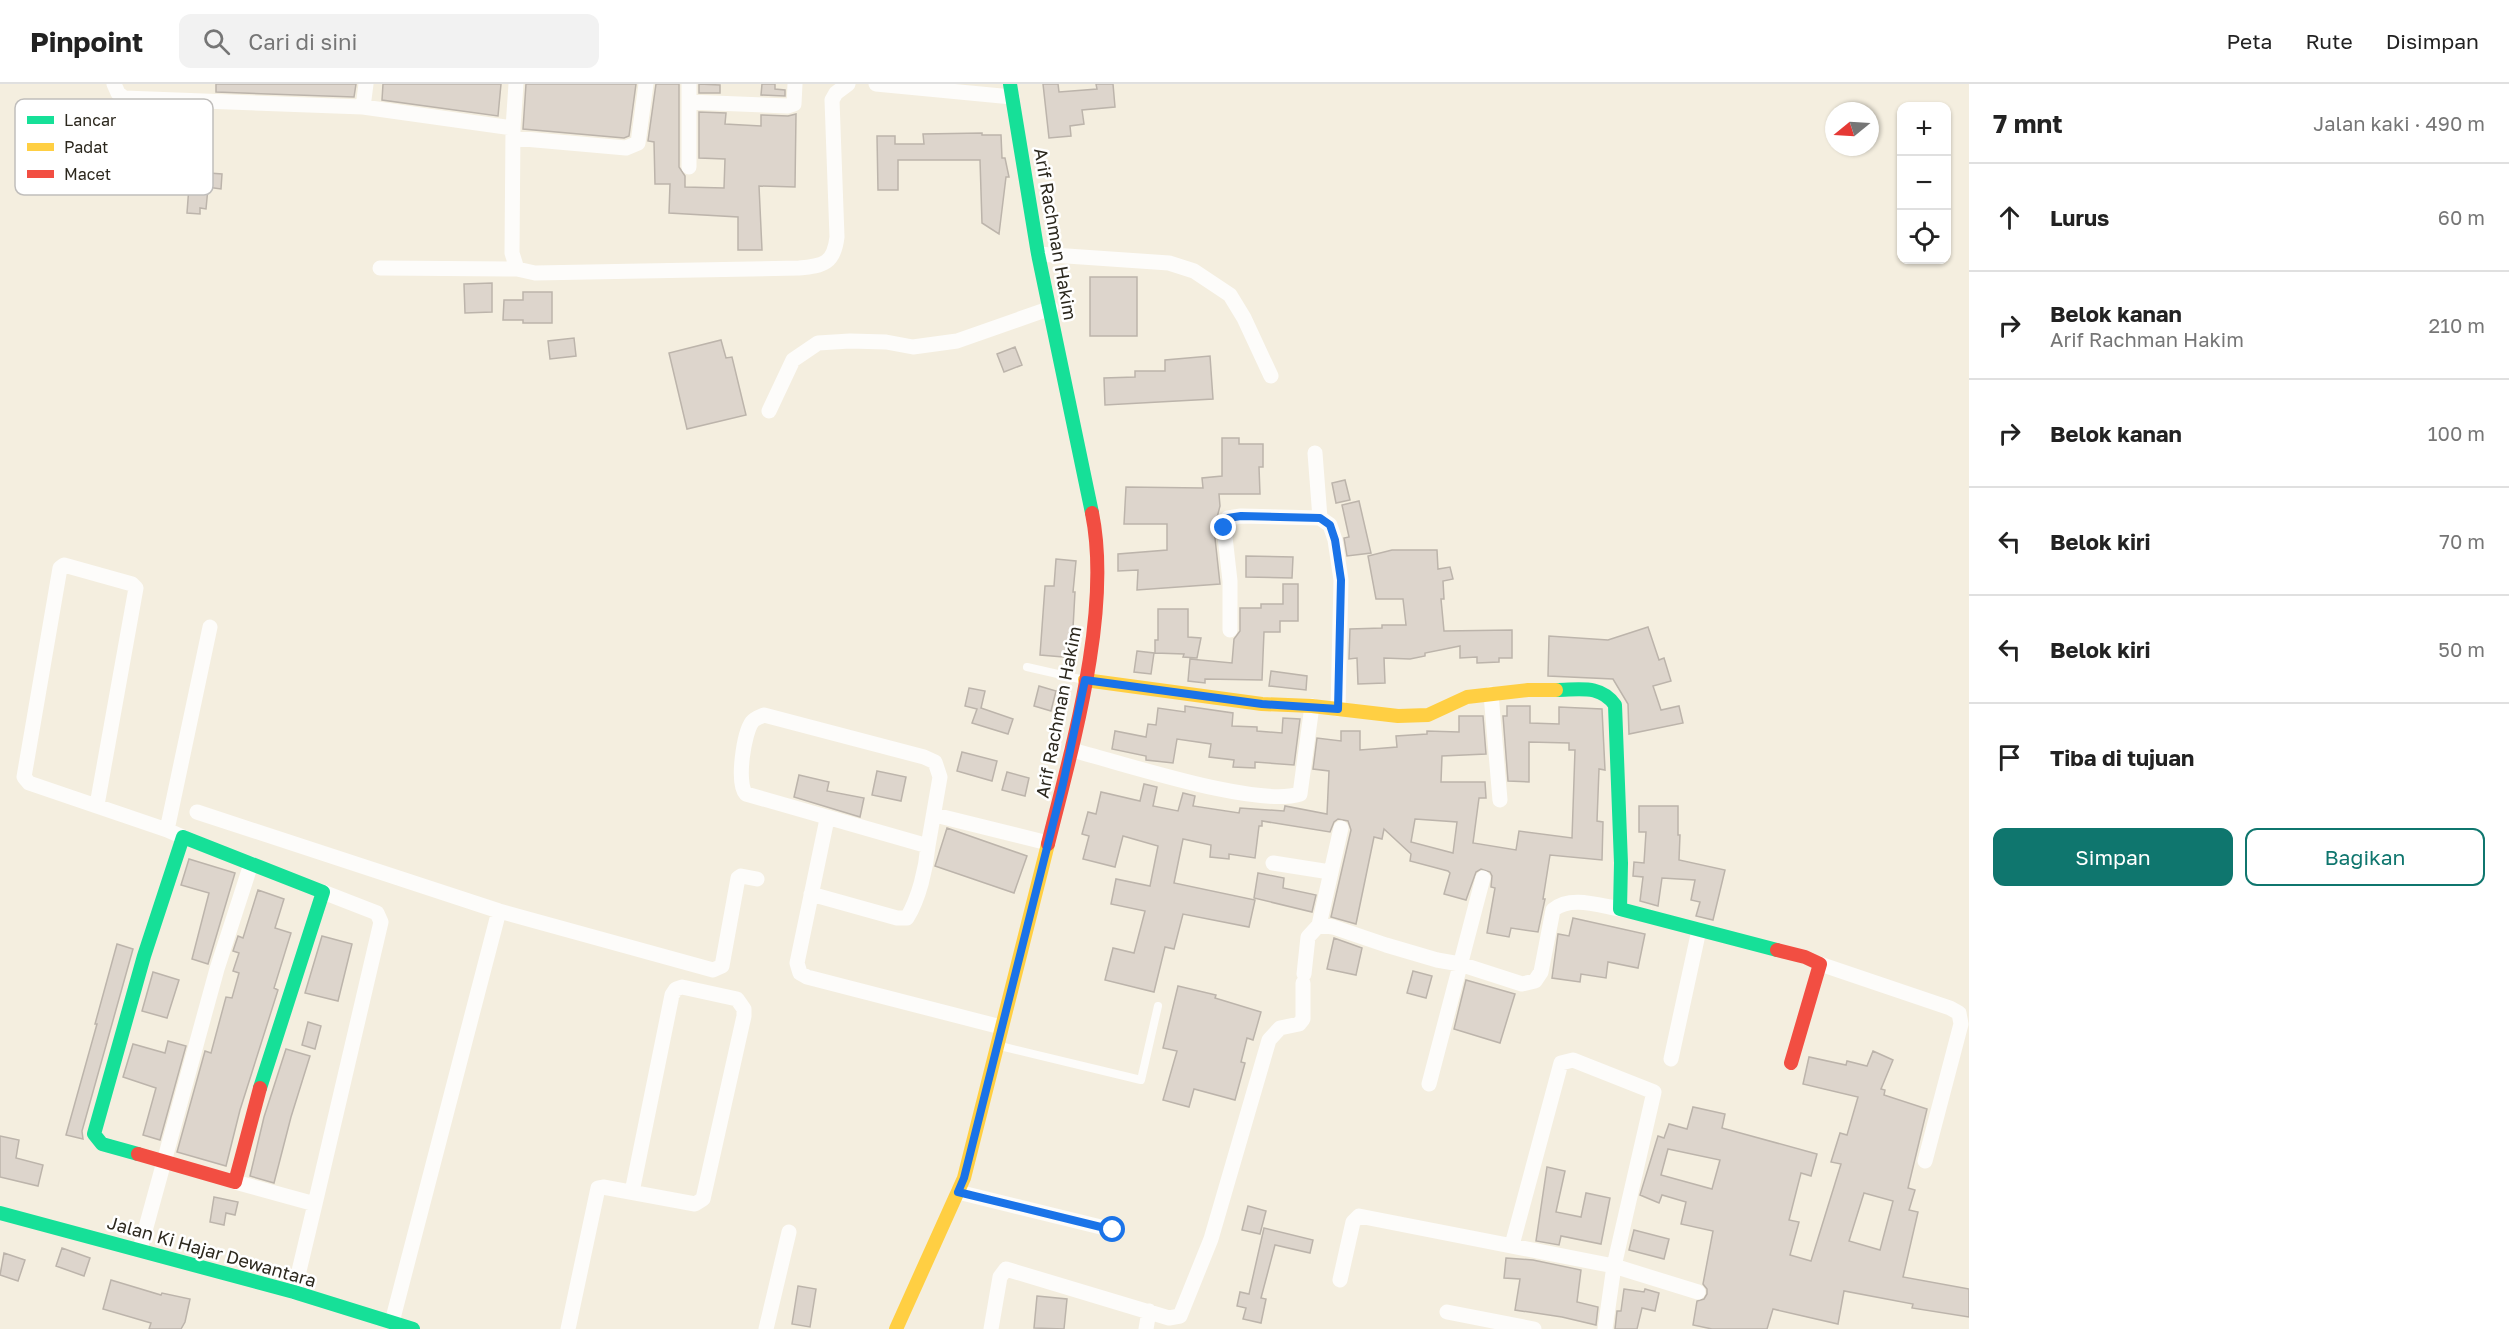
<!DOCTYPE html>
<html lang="id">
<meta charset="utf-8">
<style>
:root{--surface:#fff;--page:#f2f2f2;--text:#222;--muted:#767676;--line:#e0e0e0;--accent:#0f766e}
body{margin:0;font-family:"Golos Text",sans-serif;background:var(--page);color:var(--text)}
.controls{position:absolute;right:18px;top:18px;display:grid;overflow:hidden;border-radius:12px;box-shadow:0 2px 4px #0004}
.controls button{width:54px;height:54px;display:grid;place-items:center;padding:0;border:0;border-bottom:2px solid var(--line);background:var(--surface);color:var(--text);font:30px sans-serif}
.compass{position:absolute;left:1825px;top:18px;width:54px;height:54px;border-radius:50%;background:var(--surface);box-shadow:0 2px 4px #0004;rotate:252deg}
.stop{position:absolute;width:18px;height:18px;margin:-14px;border:4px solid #1a73e8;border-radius:50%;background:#fff}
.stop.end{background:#1a73e8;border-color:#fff;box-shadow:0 2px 6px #0008}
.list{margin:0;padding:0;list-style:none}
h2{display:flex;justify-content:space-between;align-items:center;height:78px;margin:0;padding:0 24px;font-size:26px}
h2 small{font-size:20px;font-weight:400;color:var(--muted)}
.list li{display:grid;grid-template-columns:39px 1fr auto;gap:18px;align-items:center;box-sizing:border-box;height:108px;padding:0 24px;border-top:2px solid var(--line)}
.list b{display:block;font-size:22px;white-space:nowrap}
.list p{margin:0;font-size:20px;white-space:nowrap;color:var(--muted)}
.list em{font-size:20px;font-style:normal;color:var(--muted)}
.actions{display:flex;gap:12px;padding:18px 24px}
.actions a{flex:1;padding:14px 0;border:2px solid var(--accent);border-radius:12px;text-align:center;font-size:21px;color:var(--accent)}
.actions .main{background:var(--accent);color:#fff}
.icon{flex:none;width:33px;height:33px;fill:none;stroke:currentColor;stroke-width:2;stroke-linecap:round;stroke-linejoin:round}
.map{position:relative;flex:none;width:1969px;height:1245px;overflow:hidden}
header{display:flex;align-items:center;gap:36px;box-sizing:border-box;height:84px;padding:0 30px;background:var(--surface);border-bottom:2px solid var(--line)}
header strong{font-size:28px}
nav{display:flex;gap:33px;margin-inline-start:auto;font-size:21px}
.search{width:420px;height:54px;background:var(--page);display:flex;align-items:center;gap:15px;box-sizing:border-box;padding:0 21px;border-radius:12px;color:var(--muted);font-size:22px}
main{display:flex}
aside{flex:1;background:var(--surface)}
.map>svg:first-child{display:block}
.building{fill:#ddd5cc;stroke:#bcb4ab;stroke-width:1.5;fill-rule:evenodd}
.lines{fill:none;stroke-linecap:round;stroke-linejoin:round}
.lane{stroke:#fdfcfa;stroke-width:8}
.street{stroke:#fdfcfa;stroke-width:15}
.fast{stroke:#16e098;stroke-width:14}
.slow{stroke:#ffcf43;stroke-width:14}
.jam{stroke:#f24e42;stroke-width:14}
.route{stroke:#1a73e8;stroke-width:8}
.labels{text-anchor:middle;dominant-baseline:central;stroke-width:5;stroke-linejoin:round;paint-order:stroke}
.street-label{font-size:18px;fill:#2c281e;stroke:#fff}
.key{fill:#fff;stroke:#c0bebc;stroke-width:1.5}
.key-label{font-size:16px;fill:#2c281e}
</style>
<header>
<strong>Pinpoint</strong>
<div class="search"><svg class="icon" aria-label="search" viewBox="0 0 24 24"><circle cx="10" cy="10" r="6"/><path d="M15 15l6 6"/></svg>Cari di sini</div>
<nav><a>Peta</a><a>Rute</a><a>Disimpan</a></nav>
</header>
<main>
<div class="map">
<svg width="1969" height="1245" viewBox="0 0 1969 1245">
<rect width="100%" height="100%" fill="#f4eedf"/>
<path class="building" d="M216 0H356L354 13 216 8Z
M383 0H501L498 32 382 16Z
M526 0H636L629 52 624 54 523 45Z
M656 0H679V83L685 92V103L724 104 725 75 699 74V28L726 29 725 40 761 42V31L788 32 796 30 795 103 759 102 762 166H738V133L669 129 670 100H655L654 58 648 57Z
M699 0 720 1V9H699Z
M762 0H775V5L785 6V12L761 11Z
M1043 0H1058L1059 8 1097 5 1096 0H1113L1115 23 1082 26 1084 40 1070 42 1071 52 1049 54Z
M982 49V51H1001L1002 74H1005L1009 93H1006L999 150 982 139 980 76H898V106H878L877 52H895V60H924L923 50Z
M209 89 222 90 221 105 207 103Z
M189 102 208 104 206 125 200 124V130L187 129Z
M1090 193H1137V252H1090Z
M492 199V228L465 229 464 200Z
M523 208H552V239H523V236H503L504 216H523Z
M574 254 576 272 550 275 548 257Z
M721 256 726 274 732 273 746 331 687 345 669 269Z
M1015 263 1022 281 1004 288 997 270Z
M1210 272 1213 315 1105 321 1104 294 1135 293V287H1165V276Z
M1222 354H1239V360H1263V383H1259L1260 410H1219L1220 422 1214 445 1220 500 1137 506 1138 486 1118 487V470L1167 466V440H1124L1126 403 1203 404 1202 394 1222 392Z
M1345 396 1350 416 1336 419 1332 399Z
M1359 417 1371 469 1347 472 1344 454 1349 453 1342 421Z
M1392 466H1437L1438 485 1450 483 1453 495 1443 497 1444 515H1441L1444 547 1512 546V574H1499V578L1477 579V573L1460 574V562L1425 569V572L1410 575 1384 574 1385 599 1358 600 1357 574 1349 575 1350 545 1382 544V541H1406L1403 515H1376L1368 472Z
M1246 472 1293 473 1292 494 1246 493Z
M1056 475 1076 477 1073 508H1075L1073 544 1077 545 1075 574 1040 571 1045 502H1054Z
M1283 500H1298V537H1280V548H1264L1262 596 1205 595V599L1188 597 1190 575 1232 579 1234 555 1240 547V524H1261V520H1283Z
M1158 525H1188V553L1201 554 1197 574 1183 573 1184 570 1155 569V556H1158Z
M1648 543 1659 576 1664 574 1671 597 1653 602 1661 626 1679 622 1683 639 1629 650 1628 620 1613 595 1548 592 1549 552 1608 556Z
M1137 567 1154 569 1151 590 1134 588Z
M1271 587 1307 592 1306 606 1269 602Z
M1039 602 1056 607 1051 627 1034 622Z
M969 604 985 607 981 624 1013 635 1008 650 972 639 977 625 965 622Z
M1185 622 1233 629 1232 642 1257 643V647L1282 649 1283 634 1300 635 1294 681 1255 678V684L1233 683 1234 676 1209 673 1211 660 1177 655 1173 679 1146 676V672L1112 665 1115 647 1146 653 1148 640 1156 641 1158 624 1185 628Z
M1507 622H1530V639L1559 640V623L1602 625 1605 686 1599 685 1597 737 1603 738 1602 776 1550 771 1543 815H1545L1538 848 1511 844 1509 853 1487 849 1495 804 1491 803 1492 792 1490 788 1481 785 1476 788 1466 816 1444 810 1450 789 1448 787 1410 777 1411 770 1384 745 1382 755 1374 753 1356 840 1331 833 1351 746 1348 737 1338 735 1334 738 1330 748 1262 737V742H1259L1255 774 1229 770V775L1210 773 1211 761 1183 755 1174 799 1255 816 1249 843 1183 830 1174 865 1165 863 1154 908 1105 896 1113 864 1134 869 1145 827 1111 820 1116 795 1150 802 1158 762 1123 752 1115 783 1083 775 1089 752 1082 750 1088 728 1096 730 1101 708 1140 717 1144 700 1157 703 1153 722 1178 727 1183 709 1195 712 1193 722 1239 729 1240 724 1284 727 1285 722 1327 730 1329 687 1313 685 1317 654 1341 657V647H1360V666L1397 663 1396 652 1427 650V647L1459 648V632H1483L1486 670 1442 672 1441 698H1485L1486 714H1479L1473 759 1516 766 1519 747 1572 754 1575 666H1569V659L1529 658V698L1508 697 1503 632H1507ZM1415 735 1457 738 1453 769 1411 758Z
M962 668 997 677 992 697 957 687Z
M877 687 906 693 901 717 872 711Z
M1007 688 1029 694 1025 712 1002 706Z
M799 691 829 698 827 707 864 714 860 733 794 713Z
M1639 722H1678V751H1680L1679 776 1725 786 1713 836 1696 832 1700 818 1691 816 1695 796 1662 794 1658 822 1640 817 1643 793 1633 792 1634 778 1644 779 1646 748H1639Z
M947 744 1027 772 1014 809 935 782Z
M189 775 235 789 208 880 192 875 209 809 181 801Z
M1258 789 1284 794 1283 804 1316 811 1312 828 1254 814Z
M258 806 284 815 275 844 291 849 274 904 278 906 240 1026 226 1082 177 1068 205 967 211 969 226 913 232 914 239 889 233 887 239 869 233 867 238 852 243 854Z
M1573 834 1645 850 1638 884 1608 878 1606 894 1581 890 1580 898 1552 894 1558 850 1569 852Z
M322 852 352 860 338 917 305 909Z
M1334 854 1362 864 1356 891 1327 885Z
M117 860 133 865 82 1047 83 1055 66 1051 97 940H95Z
M1413 887 1432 892 1426 914 1407 909Z
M153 888 179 896 167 934 142 927Z
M1466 896 1515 910 1500 959 1454 945Z
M1178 902 1216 911 1215 914 1261 928 1253 956 1247 954 1241 978 1245 979 1235 1016 1194 1005 1189 1023 1163 1016 1177 967 1163 964Z
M308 938 321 942 315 965 302 961Z
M168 957 186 962 160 1056 143 1051 156 1004 123 993 133 960 165 969Z
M286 965 310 972 291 1033 274 1099 250 1092 264 1033Z
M1873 967 1893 976 1881 1005 1885 1006 1884 1011 1927 1025 1908 1104 1915 1106 1909 1126 1918 1128 1903 1193 1969 1205V1233L1912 1224 1913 1220 1844 1207 1838 1240 1773 1225 1767 1245H1712L1693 1241 1697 1217 1704 1215 1707 1210V1205L1703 1200 1713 1147 1681 1140 1686 1118 1662 1111 1659 1119 1640 1111 1658 1052 1664 1054 1669 1040 1687 1045 1693 1023 1725 1030 1722 1044 1817 1070 1811 1092 1801 1089 1789 1136 1799 1138 1790 1171 1811 1177 1841 1080 1831 1078 1840 1049 1847 1051 1858 1013 1803 1000 1809 973 1846 981 1847 977 1867 982ZM1668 1065 1720 1076 1712 1105 1661 1091ZM1864 1109 1893 1117 1880 1166 1849 1157Z
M0 1052 19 1056 16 1074 43 1081 38 1102 0 1093Z
M1547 1083 1565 1087 1556 1128 1581 1133 1586 1109 1610 1114 1601 1160 1561 1152 1559 1161 1536 1157Z
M214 1113 238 1118 235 1131 226 1129 224 1141 210 1138Z
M1248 1122 1266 1127 1260 1150 1242 1146Z
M1264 1144 1313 1156 1310 1169 1275 1161 1261 1214 1266 1215 1261 1239 1243 1235 1246 1224 1237 1222 1240 1208 1249 1210Z
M1634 1146 1669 1155 1664 1175 1629 1166Z
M62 1164 90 1174 84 1192 56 1182Z
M4 1169 25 1176 18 1197 0 1191Z
M1506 1174 1533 1176 1581 1186 1577 1218 1598 1223 1596 1241 1562 1233 1515 1226 1520 1195 1504 1194Z
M111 1196 161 1211 162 1209 190 1215 185 1238 181 1245H149L151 1239 103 1225Z
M798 1202 816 1205 810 1243 792 1240Z
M1624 1205 1644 1208 1645 1205 1659 1209 1655 1227 1642 1224 1637 1245H1615L1617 1227H1621Z
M1037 1212 1067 1215 1064 1245 1034 1244Z"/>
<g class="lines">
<path class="lane" d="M1027 583 1084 596
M1000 962 1141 996 1158 922"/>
<path class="street" d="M114 0 118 9 124 14 363 23 513 44
M516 0 513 44 512 169 517 185 535 189 799 184C824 182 834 179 837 153L832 16 836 9 848 0
M876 0 1012 13
M689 18 788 22 794 20 795 0
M363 23 366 0
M513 54 626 64 638 59 646 0
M689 83V0
M1038 170 1169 179 1194 187 1230 211 1244 234 1271 292
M380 184 517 185
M769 327 793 276 818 259 850 257 886 258 913 263 957 257 1051 224
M1315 369 1320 434
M1230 546V497L1224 444 1228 434 1241 432 1320 434 1330 441 1335 456 1341 496 1338 625
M1491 610 1500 716
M764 631 924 673 935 678 940 693 928 762 746 710C736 699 744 649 752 638 755 634 760 633 764 631Z
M1071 666C1121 678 1255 724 1300 710L1312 622
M97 721 136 504 132 500 64 481 60 484 24 693 29 699 167 746 183 753
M197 728 499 827 713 886 722 882 738 794 741 792 757 795
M935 731 1048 759
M827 735 797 879 800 889 807 893 1001 943
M167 746 210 543
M1273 779 1330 788
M811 810 897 834H907C919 814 926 785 928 762
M1319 841 1341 744
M1820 880 1950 924 1959 929 1961 940 1925 1077
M1304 890 1308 853 1319 841 1333 843 1386 861 1437 876 1460 880 1522 900 1535 897 1541 888 1553 826C1571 811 1600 822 1620 825
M1671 975 1699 846
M1429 1000 1483 794
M235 1098 315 1120 381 838 377 829 323 808
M958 1108 1113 1146
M1512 1161 1561 979 1573 976 1654 1008 1614 1182 1605 1245
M140 1165 217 885 251 780
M1340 1196 1353 1138 1359 1132 1614 1182 1698 1208
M294 1208 315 1120
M1447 1228 1534 1245
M392 1238 499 827
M568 1245 598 1104 603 1103 695 1120 703 1115 744 932V925L737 915 682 903 676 905 672 911 632 1108
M766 1245 789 1148
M991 1245 1000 1193 1006 1185 1169 1234 1180 1232 1211 1155 1269 956 1280 944 1299 940 1303 935V899
M1146 1245 1149 1227"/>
<path class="fast" d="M1010 0 1038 170 1092 429
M1556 606C1579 606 1600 600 1615 621L1621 779 1620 825 1777 866
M183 753 323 808 260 1004
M138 1070 102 1060 94 1050 144 872 183 753
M0 1129 294 1208 413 1245"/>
<path class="slow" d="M1085 596 1262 620 1312 622 1398 632 1428 631 1467 613 1528 606H1556
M896 1245 964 1094 1048 760"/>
<path class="jam" d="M1048 760C1072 663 1112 527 1092 429
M1777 866 1805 873 1820 880 1791 979
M138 1070 235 1098 260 1004"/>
</g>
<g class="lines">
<path class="route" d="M1113 1146 958 1108 964 1094 1063 700 1085 596 1262 620 1338 625 1341 496 1335 456 1330 441 1320 434 1241 432 1228 434 1224 444"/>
</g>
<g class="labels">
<g class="street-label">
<text transform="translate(1056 150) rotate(80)">Arif Rachman Hakim</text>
<text transform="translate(1058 628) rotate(-79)">Arif Rachman Hakim</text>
<text transform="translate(212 1167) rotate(16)">Jalan Ki Hajar Dewantara</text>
</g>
</g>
<rect x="15" y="15" width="198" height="96" rx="9" class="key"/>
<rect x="27" y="32" width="27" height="8" fill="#16e098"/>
<rect x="27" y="59" width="27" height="8" fill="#ffcf43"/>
<rect x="27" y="86" width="27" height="8" fill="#f24e42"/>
<g class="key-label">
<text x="64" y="42">Lancar</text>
<text x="64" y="69">Padat</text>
<text x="64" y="96">Macet</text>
</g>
</svg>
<div class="controls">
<button>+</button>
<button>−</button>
<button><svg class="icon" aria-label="locate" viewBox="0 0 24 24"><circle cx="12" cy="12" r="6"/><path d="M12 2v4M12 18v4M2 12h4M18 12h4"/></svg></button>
</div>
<svg class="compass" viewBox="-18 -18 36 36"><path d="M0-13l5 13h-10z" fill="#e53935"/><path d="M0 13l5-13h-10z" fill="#767676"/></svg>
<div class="stop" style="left:1113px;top:1146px"></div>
<div class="stop end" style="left:1224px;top:444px"></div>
</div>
<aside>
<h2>7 mnt<small>Jalan kaki · 490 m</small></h2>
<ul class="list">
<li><svg class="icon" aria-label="ahead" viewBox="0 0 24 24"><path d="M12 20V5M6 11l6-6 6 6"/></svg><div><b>Lurus</b></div><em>60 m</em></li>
<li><svg class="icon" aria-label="right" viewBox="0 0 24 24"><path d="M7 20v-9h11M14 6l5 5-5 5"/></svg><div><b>Belok kanan</b><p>Arif Rachman Hakim</p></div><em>210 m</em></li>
<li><svg class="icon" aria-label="right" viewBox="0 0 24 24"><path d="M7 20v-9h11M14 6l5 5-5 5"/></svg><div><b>Belok kanan</b></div><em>100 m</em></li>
<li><svg class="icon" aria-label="left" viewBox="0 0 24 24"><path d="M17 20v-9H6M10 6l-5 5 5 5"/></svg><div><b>Belok kiri</b></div><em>70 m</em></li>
<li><svg class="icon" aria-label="left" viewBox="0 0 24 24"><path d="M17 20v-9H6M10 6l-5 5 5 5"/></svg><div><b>Belok kiri</b></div><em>50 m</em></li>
<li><svg class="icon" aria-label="arrive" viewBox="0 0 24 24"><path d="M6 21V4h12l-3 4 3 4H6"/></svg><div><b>Tiba di tujuan</b></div></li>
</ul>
<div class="actions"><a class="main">Simpan</a><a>Bagikan</a></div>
</aside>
</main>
